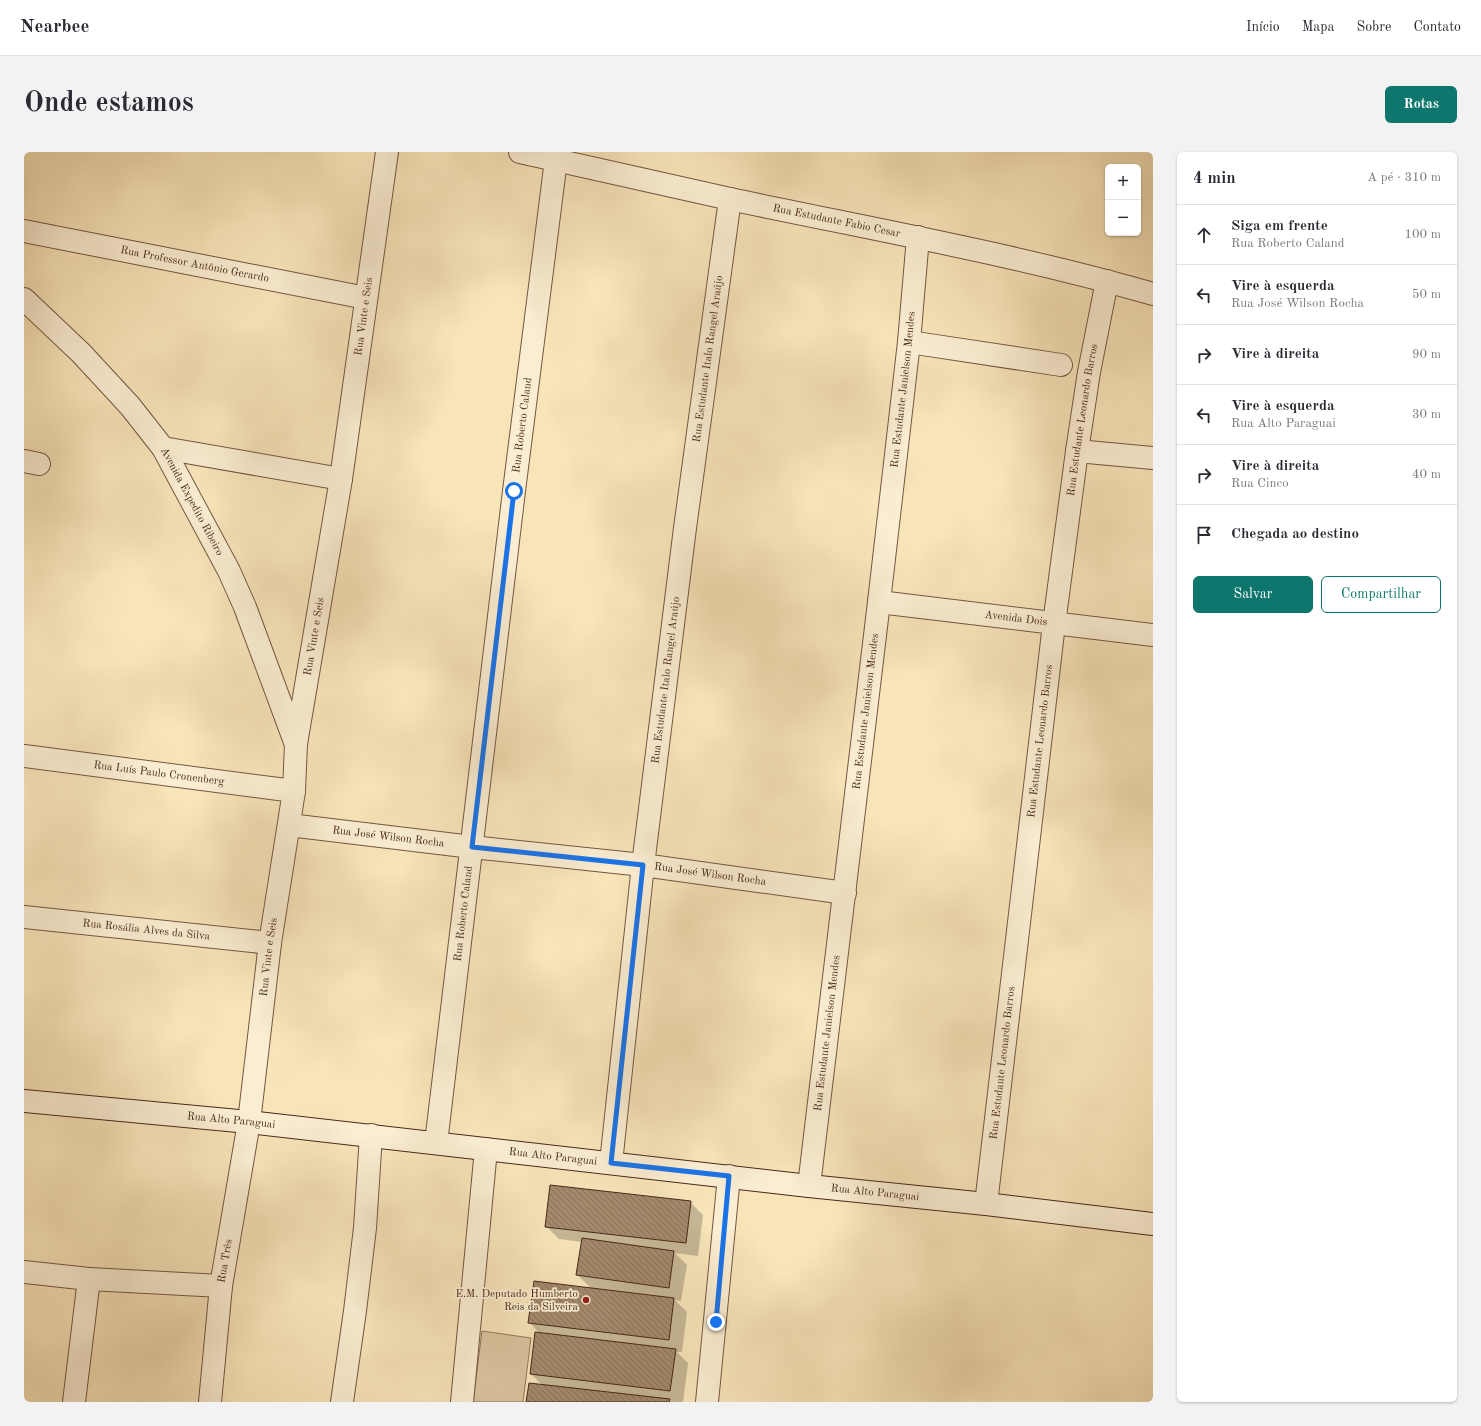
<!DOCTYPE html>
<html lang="pt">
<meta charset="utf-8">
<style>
:root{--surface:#fff;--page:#f2f2f3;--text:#2b2b33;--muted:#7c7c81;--line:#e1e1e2;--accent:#0f766e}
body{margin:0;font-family:"Old Standard TT",serif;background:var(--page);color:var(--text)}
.controls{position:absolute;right:12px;top:12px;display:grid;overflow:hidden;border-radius:6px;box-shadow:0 1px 3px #0004}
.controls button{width:36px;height:36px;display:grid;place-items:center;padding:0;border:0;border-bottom:1px solid var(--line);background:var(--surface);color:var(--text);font:20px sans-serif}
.stop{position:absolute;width:12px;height:12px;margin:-9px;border:3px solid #1a73e8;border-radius:50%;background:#fff}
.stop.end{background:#1a73e8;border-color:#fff;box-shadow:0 1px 4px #0008}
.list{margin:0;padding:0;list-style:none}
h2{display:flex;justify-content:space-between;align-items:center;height:52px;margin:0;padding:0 16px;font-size:17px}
h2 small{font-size:13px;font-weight:400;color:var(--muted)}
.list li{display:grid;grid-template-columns:26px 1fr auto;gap:12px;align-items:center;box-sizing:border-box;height:60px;padding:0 16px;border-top:1px solid var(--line)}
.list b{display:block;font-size:15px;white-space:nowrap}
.list p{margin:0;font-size:13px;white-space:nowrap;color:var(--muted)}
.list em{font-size:13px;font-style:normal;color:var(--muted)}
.actions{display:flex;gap:8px;padding:12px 16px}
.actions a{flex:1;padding:9px 0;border:1px solid var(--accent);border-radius:6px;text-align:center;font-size:14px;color:var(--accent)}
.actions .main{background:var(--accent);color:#fff}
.icon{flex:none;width:22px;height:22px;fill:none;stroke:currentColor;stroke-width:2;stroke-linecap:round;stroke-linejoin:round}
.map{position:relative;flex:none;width:1129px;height:1250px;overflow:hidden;border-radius:6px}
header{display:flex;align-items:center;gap:24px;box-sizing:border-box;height:56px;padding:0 20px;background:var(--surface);border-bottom:1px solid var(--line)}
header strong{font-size:19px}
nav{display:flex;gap:22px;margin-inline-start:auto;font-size:14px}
.intro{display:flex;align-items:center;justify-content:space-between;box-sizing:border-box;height:96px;padding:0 24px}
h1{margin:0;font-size:28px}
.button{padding:10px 18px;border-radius:6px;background:var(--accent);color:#fff;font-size:14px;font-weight:700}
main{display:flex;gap:24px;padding:0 24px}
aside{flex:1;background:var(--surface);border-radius:6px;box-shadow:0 1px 3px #0004}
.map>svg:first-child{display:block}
.pitch{fill:#d9c49e;stroke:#91765c}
.shadow{fill:#0003}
.building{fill:url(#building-back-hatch);stroke:#492819}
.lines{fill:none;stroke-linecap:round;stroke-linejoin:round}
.street-casing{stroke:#745741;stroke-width:24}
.secondary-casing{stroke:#492819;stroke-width:24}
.street{stroke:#faedd2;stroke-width:22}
.secondary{stroke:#faedd2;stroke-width:22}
.route{stroke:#1a73e8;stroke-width:5}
.poi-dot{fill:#8f2418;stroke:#faedd2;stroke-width:1.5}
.labels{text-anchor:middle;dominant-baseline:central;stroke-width:3.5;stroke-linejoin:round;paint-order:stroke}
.street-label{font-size:11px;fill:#492819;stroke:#faedd2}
.poi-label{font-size:11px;fill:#492819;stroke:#faedd2;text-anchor:end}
</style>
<header>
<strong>Nearbee</strong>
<nav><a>Início</a><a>Mapa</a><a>Sobre</a><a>Contato</a></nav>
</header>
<div class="intro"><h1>Onde estamos</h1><a class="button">Rotas</a></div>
<main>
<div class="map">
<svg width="1129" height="1250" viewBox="0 0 1129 1250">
<defs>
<pattern id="building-back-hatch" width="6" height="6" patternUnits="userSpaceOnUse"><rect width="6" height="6" fill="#a38a6c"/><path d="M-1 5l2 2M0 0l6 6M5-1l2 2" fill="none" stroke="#877158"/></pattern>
</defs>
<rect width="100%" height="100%" fill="#f7e4b9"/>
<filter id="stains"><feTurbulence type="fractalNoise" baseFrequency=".005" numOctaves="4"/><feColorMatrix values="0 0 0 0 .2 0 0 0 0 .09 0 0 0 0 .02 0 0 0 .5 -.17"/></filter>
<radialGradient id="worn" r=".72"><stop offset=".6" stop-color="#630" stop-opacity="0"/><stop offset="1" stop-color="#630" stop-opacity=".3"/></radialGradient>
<path class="pitch" d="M458 1179 507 1186 499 1250H449Z"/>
<path class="shadow" d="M666 1050 679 1063 674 1104 651 1101 663 1113 657 1149 651 1148 663 1160 658 1200H653L664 1211 659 1250H504L518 1233 507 1222 516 1182 506 1171 568 1137 553 1123 558 1090 535 1087 522 1074Z"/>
<path class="building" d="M526 1033 667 1049 662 1091 521 1075Z
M558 1086 650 1099 645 1136 552 1123Z
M510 1129 650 1146 645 1188 504 1171Z
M511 1180 652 1197 646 1239 506 1222Z
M505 1231 646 1247 645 1250H502Z"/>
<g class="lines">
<defs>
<g id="street">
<path id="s1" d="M496 0C566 15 636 32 706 47 847 77 990 102 1129 142"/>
<path id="s2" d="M0 79 342 146"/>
<path id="s3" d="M0 147 57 201 106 254 139 296 205 419 221 455 271 590"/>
<path d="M885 190 1037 213"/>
<path d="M139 296 317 327"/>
<path d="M1053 299 1129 306"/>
<path d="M0 309 15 312"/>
<path id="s4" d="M855 450 1129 483"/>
<path id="s5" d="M0 604 270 639"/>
<path id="s6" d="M265 673 448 695 619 713 821 741"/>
<path id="s7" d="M0 765 246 791"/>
<path id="s8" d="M412 991 490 339 532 8"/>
<path id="s9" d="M587 1011 619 713 661 376 706 47"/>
<path id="s10" d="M785 1034 855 450 885 190 894 85"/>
<path id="s11" d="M962 1052 1030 472 1053 299 1065 220 1083 129"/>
<path d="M0 1120 65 1127 197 1134"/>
<path d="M50 1250 65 1127"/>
<path id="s12" d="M186 1250 197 1134 225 970 246 791 270 639 272 592 317 327 363 0"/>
<path d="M318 1250 331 1159 341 1076 347 983"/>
<path d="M438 1250 462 997"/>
<path d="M683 1250 705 1024"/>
</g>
<g id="secondary">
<path id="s13" d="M0 949 225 970 785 1034 962 1052 1129 1072"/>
</g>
</defs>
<use href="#street" class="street-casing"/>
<use href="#secondary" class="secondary-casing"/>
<use href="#street" class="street"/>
<use href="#secondary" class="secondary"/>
</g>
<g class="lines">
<path class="route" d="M490 339 448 695 619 713 587 1011 705 1024 692 1170"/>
</g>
<circle class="poi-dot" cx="562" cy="1148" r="4"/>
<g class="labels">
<g class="street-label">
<text stroke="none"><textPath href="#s1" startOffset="324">Rua Estudante Fabio Cesar</textPath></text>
<text stroke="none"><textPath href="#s2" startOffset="174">Rua Professor Antônio Gerardo</textPath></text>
<text stroke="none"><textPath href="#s12" startOffset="1097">Rua Vinte e Seis</textPath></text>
<text stroke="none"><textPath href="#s9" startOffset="810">Rua Estudante Italo Rangel Araújo</textPath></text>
<text stroke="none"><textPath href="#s10" startOffset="802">Rua Estudante Janielson Mendes</textPath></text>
<text stroke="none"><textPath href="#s11" startOffset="790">Rua Estudante Leonardo Barros</textPath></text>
<text stroke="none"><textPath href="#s8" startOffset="723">Rua Roberto Caland</textPath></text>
<text stroke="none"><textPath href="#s3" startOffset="265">Avenida Expedito Ribeiro</textPath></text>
<text stroke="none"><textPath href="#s4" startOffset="138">Avenida Dois</textPath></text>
<text stroke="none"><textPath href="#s12" startOffset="773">Rua Vinte e Seis</textPath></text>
<text stroke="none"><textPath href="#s9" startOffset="486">Rua Estudante Italo Rangel Araújo</textPath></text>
<text stroke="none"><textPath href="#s10" startOffset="478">Rua Estudante Janielson Mendes</textPath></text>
<text stroke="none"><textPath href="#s11" startOffset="466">Rua Estudante Leonardo Barros</textPath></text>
<text stroke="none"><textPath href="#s5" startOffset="136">Rua Luís Paulo Cronenberg</textPath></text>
<text stroke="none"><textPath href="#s6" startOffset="100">Rua José Wilson Rocha</textPath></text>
<text stroke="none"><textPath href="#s6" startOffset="424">Rua José Wilson Rocha</textPath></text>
<text stroke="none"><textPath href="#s8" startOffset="231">Rua Roberto Caland</textPath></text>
<text stroke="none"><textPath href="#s7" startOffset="123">Rua Rosália Alves da Silva</textPath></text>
<text stroke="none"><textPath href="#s12" startOffset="449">Rua Vinte e Seis</textPath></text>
<text stroke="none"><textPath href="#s10" startOffset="154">Rua Estudante Janielson Mendes</textPath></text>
<text stroke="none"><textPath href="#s11" startOffset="142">Rua Estudante Leonardo Barros</textPath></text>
<text stroke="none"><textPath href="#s13" startOffset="208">Rua Alto Paraguai</textPath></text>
<text stroke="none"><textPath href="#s13" startOffset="532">Rua Alto Paraguai</textPath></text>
<text stroke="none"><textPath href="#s13" startOffset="856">Rua Alto Paraguai</textPath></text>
<text stroke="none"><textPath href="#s12" startOffset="142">Rua Três</textPath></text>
</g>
<g class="poi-label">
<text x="554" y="1142">E.M. Deputado Humberto<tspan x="554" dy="13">Reis da Silveira</tspan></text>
</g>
</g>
<rect width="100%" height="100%" filter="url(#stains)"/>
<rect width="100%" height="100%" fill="url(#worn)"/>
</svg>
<div class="controls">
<button>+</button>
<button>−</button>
</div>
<div class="stop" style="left:490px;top:339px"></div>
<div class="stop end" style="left:692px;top:1170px"></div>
</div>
<aside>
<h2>4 min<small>A pé · 310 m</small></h2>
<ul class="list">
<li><svg class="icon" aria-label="ahead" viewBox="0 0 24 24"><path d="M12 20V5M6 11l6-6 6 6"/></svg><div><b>Siga em frente</b><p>Rua Roberto Caland</p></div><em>100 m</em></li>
<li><svg class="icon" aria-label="left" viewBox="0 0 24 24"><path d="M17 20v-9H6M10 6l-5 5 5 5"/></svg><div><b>Vire à esquerda</b><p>Rua José Wilson Rocha</p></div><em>50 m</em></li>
<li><svg class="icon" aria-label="right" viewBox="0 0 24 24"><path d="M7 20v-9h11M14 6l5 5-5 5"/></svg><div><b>Vire à direita</b></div><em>90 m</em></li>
<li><svg class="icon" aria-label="left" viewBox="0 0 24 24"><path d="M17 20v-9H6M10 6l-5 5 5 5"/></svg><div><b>Vire à esquerda</b><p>Rua Alto Paraguai</p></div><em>30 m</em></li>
<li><svg class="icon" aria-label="right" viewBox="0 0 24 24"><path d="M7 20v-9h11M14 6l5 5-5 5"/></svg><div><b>Vire à direita</b><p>Rua Cinco</p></div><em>40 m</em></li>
<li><svg class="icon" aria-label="arrive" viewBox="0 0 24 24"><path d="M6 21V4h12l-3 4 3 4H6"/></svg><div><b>Chegada ao destino</b></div></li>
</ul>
<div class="actions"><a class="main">Salvar</a><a>Compartilhar</a></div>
</aside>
</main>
